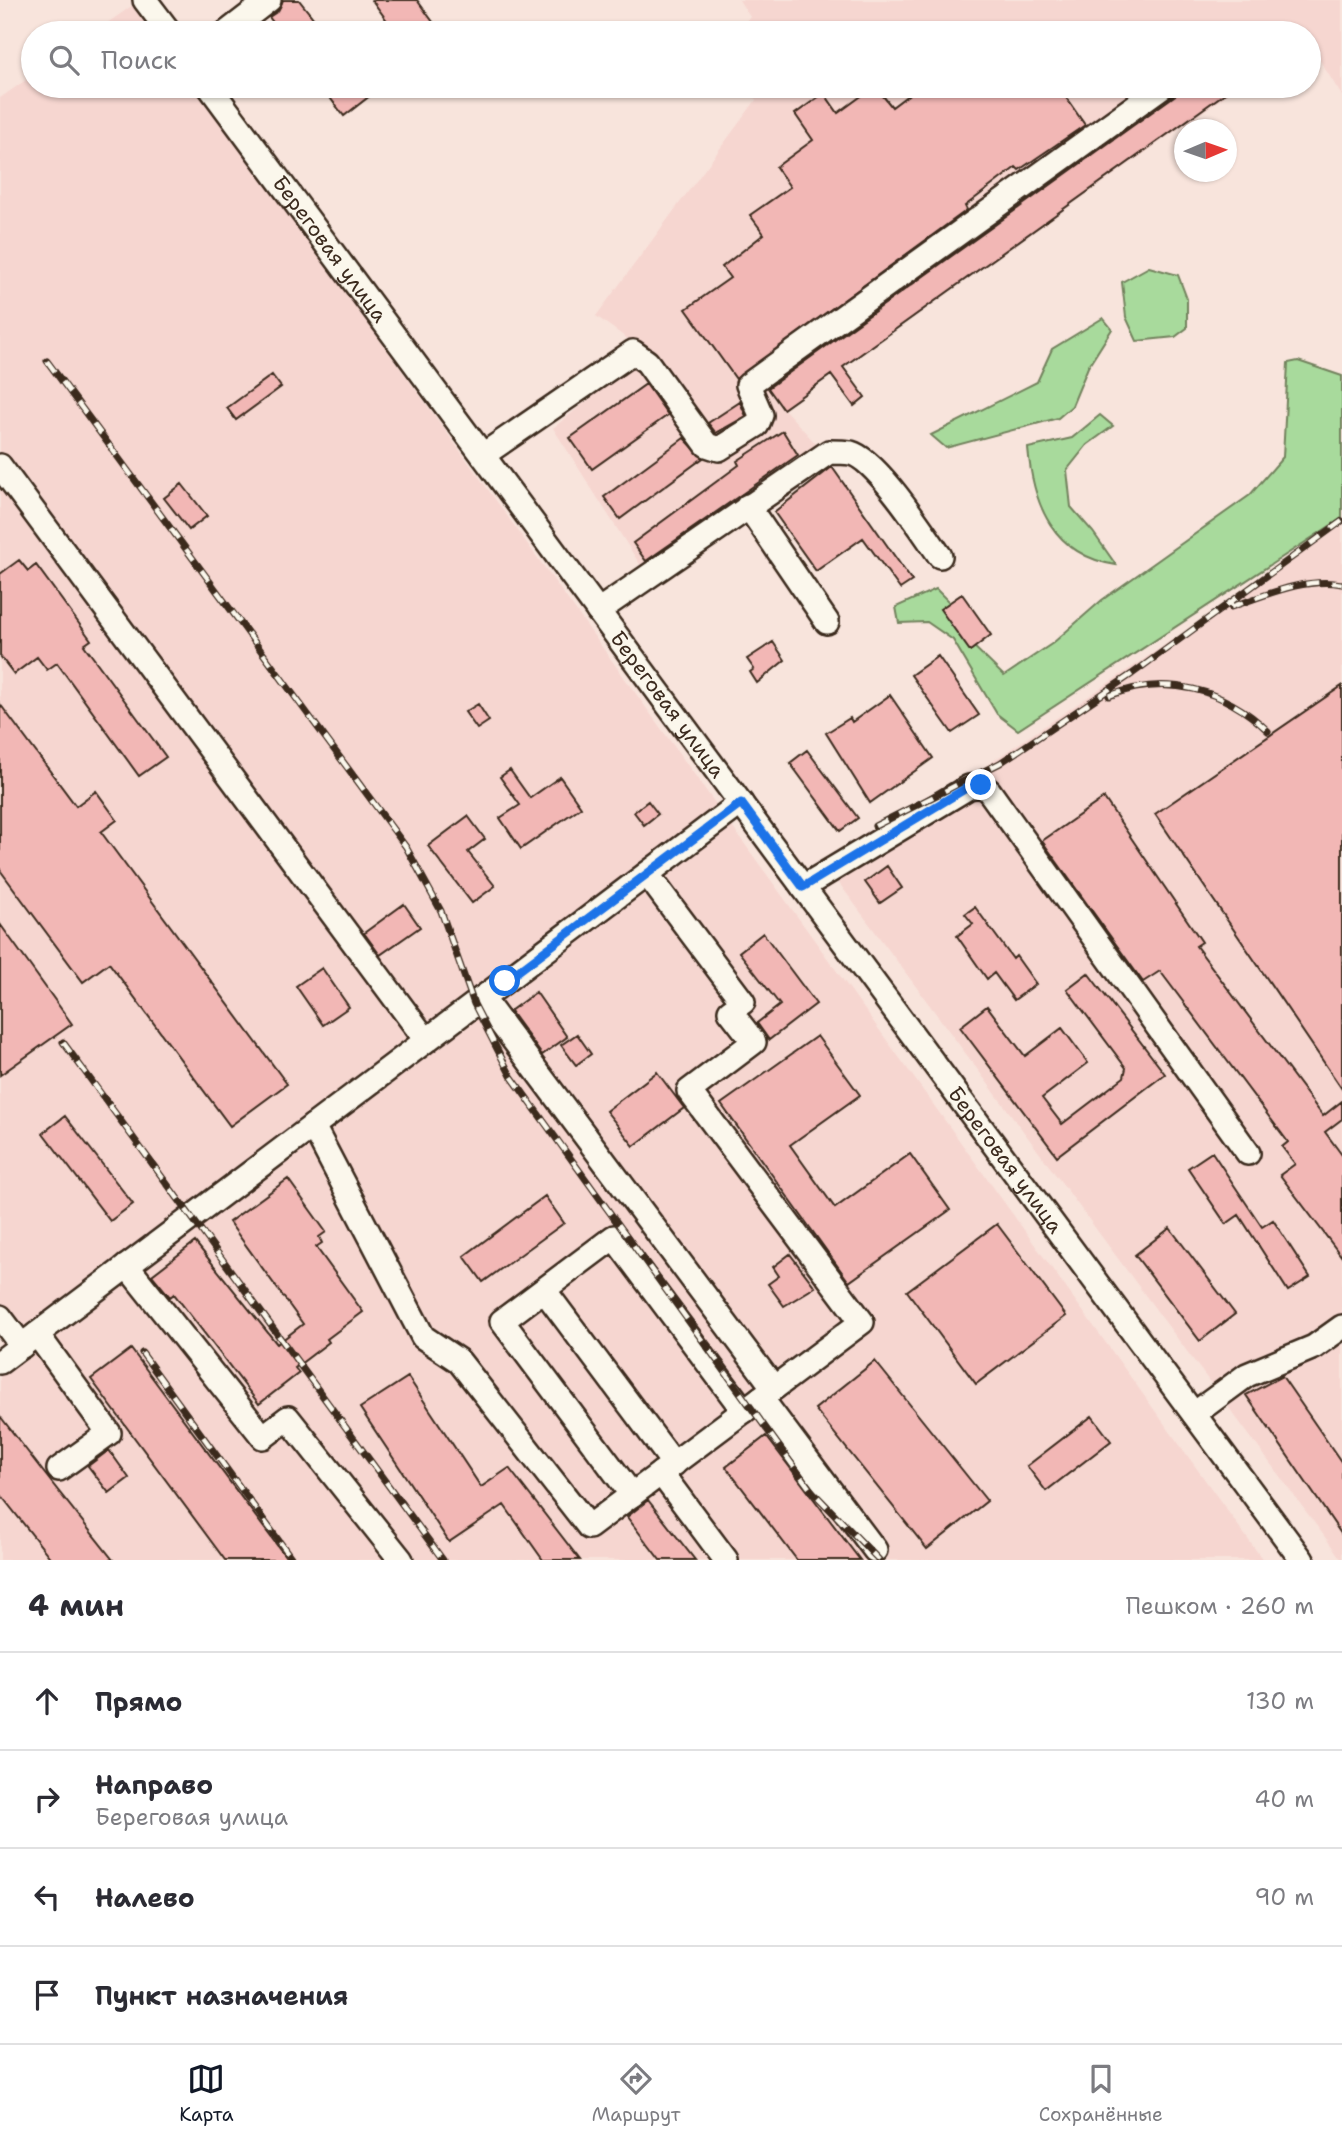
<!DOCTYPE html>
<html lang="ru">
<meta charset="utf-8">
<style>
:root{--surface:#fff;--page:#f2f2f3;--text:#2b2b33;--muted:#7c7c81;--line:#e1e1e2;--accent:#111827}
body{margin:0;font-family:"Shantell Sans",sans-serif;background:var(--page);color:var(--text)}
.compass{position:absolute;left:1174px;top:119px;width:63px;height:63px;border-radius:50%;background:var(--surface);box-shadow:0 2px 5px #0004;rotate:88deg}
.stop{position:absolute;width:21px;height:21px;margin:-16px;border:5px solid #1a73e8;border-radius:50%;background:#fff}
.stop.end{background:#1a73e8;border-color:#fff;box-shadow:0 2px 7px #0008}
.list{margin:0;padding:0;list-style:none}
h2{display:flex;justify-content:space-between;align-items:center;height:91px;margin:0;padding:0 28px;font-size:30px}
h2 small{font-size:23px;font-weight:400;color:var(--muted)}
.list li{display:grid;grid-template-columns:46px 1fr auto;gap:21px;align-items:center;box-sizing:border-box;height:98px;padding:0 28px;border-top:2px solid var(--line)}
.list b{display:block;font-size:26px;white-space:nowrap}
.list p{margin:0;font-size:23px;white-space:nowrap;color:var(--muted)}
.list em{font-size:23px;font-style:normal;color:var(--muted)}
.icon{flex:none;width:38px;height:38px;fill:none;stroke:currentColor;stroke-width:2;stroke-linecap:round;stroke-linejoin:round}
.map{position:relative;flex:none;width:1342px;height:1560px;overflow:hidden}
.search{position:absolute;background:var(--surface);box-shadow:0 2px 5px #0004;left:21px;right:21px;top:21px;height:77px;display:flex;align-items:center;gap:18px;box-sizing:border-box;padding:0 24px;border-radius:38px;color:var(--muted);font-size:26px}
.sheet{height:483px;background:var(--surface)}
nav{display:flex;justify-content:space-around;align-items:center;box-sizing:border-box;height:98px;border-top:2px solid var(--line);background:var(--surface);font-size:19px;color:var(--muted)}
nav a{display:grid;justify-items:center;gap:4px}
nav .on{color:var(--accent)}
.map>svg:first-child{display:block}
.built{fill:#f6d6d0}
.green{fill:#a8da9c;stroke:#72825d;stroke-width:2}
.building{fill:#f2b7b5;stroke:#3b2a1e;stroke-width:2}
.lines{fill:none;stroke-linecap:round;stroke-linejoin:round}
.minor-casing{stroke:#3b2a1e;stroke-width:28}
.minor{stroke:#fbf7ec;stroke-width:23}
.rail-casing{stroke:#3b2a1e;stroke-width:7}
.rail{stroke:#fbf7ec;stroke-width:4.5;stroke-dasharray:13;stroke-linecap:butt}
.route{stroke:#1a73e8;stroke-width:9}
.labels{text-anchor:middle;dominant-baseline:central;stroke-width:7;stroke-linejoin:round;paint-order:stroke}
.street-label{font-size:21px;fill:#3b2a1e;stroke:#fbf7ec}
</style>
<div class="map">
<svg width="1342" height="1560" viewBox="0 0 1342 1560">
<rect width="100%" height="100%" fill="#f8e4dc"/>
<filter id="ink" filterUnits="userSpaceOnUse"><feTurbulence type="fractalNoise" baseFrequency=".0143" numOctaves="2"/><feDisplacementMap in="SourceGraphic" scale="14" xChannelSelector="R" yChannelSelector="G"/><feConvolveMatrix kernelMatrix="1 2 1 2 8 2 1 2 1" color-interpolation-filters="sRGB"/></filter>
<g filter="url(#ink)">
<path class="built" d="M739 0H1342V96L1309 43V33H733L750 17Z
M136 3 158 33H93Z
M33 75V86H196L1263 1560H0V98Z
M747 86H1239L784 409 818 446 646 574 553 428 647 353 596 316 756 100Z
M1342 525V1560L830 871Z"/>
<path class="green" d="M1149 267 1178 275 1187 299V328L1175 337 1137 341 1126 317 1122 282Z
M1103 318 1112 329 1088 367 1072 406 1058 418 946 448 931 435 1037 382 1052 349Z
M1298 361 1342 376V518L1018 730 997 714 953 640 927 622 899 623 896 607 936 589 949 602 965 638 1004 676 1053 643 1102 600 1250 495 1283 457 1288 363Z
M1100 415 1113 426 1087 445 1067 470 1071 507 1093 532 1116 565C1053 555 1033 505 1028 448L1072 438Z"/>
<path class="building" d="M283 0H299L325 33H281L269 17 278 11Z
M372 0H417L441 33H396Z
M321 86H364L371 95 344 116Z
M875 86 892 107 920 86H1058L1085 125 1019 170 1016 167 965 206 967 210 736 379 686 309 730 278 722 267 764 234 750 215 790 187 776 167 813 140 795 114 824 93 838 113Z
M1188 86H1235L843 367 865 397 854 406 831 375 783 409 768 388Z
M272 375 281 387 236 420 227 408Z
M646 384 668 415 592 469 570 438Z
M740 402 746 416 716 433 708 423Z
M783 431 798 455 646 561 633 543 739 465 737 461Z
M684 438 703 458 620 519 604 497Z
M832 467 912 581 900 589 863 538 816 571 774 512Z
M182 484 207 516 189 530 164 498Z
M19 560 28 571 36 565 91 640 84 645 166 757 139 776 57 663 47 670 37 657 14 674 0 656V574Z
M962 594 991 635 970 651 940 609Z
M773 642 785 660 757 683 750 672 754 669 747 659Z
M938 656 979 715 952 733 911 675Z
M1342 686V1089L1155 814Z
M890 695 933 758 870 803 826 733 850 718 852 722Z
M0 704 76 806 96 791 117 820 101 832 287 1084 230 1126 109 963 83 982 0 870Z
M478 704 489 721 477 729 465 712Z
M807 750 858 818 840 831 790 763Z
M510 770 530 798 560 777 581 807 521 849 500 818 520 805 500 777Z
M1104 798 1202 942 1196 946 1323 1116 1342 1101V1119L1325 1132 1342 1155V1257L1280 1175 1295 1164 1282 1147 1288 1142 1160 971 1143 982 1042 841Z
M648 801 658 814 644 825 634 812Z
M468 816 485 839 468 852 495 886 472 903 428 846Z
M887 866 902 888 880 903 865 882Z
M404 904 420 927 380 955 364 933Z
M975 907 1013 959 1016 956 1036 984 1014 1000 994 973 987 979 957 936 973 924 965 914Z
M0 924 72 1024 0 1075Z
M763 933 816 1004 769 1040 757 1023 780 1005 739 952Z
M322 968 349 1007 323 1025 296 986Z
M1088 973 1165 1074 1057 1156 960 1027 987 1006 1025 1056 1062 1028 1088 1063 1042 1098 1062 1124 1124 1077 1126 1068 1067 989Z
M536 992 567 1037 542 1055 510 1011Z
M577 1034 591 1054 576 1065 561 1045Z
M817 1036 860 1095 790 1145 835 1208 910 1154 950 1210 849 1282 721 1104Z
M657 1072 684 1108 634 1146 606 1111Z
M65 1116 133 1204 110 1221 43 1133Z
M1212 1152 1262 1227 1273 1220 1310 1277 1288 1291 1239 1215 1226 1224 1188 1168Z
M288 1179 326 1232 319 1237 322 1243 316 1247 363 1312 327 1339 329 1342 295 1368 299 1373 259 1404 174 1294 170 1297 152 1275 195 1242 277 1344 303 1324 229 1222Z
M545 1196 564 1223 483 1282 464 1256Z
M997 1224 1066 1316 976 1384 907 1291Z
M1170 1228 1235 1314 1200 1341 1135 1255Z
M790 1254 815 1287 784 1306 768 1284 779 1276 773 1267Z
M131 1349 288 1560H225L91 1379Z
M875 1361 987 1501 927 1549 815 1409Z
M1282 1376 1342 1463V1535L1246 1395Z
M408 1377 481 1487 509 1468 580 1560H543L504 1505 449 1542 360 1408Z
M0 1416 48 1478 113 1560H52L0 1494Z
M1092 1416 1111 1441 1046 1491 1027 1466Z
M766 1436 860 1560H797L726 1467Z
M109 1450 129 1478 109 1493 88 1466Z
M648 1500 695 1560H660L627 1517Z"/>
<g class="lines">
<defs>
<g id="minor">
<path d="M145 0 170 33"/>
<path d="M226 33 269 0"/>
<path id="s1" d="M209 86 1302 1560"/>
<path d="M483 455 633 352 647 362 707 445 719 449 757 425 761 415 748 385 1163 86"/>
<path d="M0 466 426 1040"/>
<path d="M748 506 827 622"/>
<path d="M598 611 829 452C836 452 844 452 851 453 877 460 923 532 940 556"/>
<path d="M647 874 743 1002 730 1011 754 1042 689 1091 862 1322 774 1388"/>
<path d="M803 887 969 787 981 785 989 791 1248 1153"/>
<path d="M313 1126 423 1337 459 1361 589 1527 761 1398 774 1388 482 998"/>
<path d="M127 1266 263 1437 288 1418 401 1560"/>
<path d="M544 1290 674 1464"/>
<path d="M0 1317 22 1346"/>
<path d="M37 1334 109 1433 59 1469"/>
<path d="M0 1362 741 803"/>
<path d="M761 1398 875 1550"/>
<path d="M1194 1414 1247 1375 1314 1347 1342 1327"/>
<path d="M661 1473 726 1560"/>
<path d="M632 1495 502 1321 614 1237 744 1411"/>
</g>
</defs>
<use href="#minor" class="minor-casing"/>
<use href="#minor" class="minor"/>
<defs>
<path id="rail" d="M47 361 406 847 441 911 474 1004 511 1076 810 1489 879 1560
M1231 607C1266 595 1305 577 1342 584
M1109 696C1166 673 1225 689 1268 731
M875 826 1000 763 1132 674 1342 521
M63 1042 443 1560
M142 1353 293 1560"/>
</defs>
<use href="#rail" class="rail-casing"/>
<use href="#rail" class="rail"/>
</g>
</g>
<g class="lines" filter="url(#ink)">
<path class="route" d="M505 981 741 803 803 887 968 787 981 785"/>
</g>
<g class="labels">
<g class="street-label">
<text stroke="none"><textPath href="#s1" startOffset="203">Береговая улица</textPath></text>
<text stroke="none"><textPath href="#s1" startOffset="770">Береговая улица</textPath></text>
<text stroke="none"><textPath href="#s1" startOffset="1337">Береговая улица</textPath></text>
</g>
</g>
</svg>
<svg class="compass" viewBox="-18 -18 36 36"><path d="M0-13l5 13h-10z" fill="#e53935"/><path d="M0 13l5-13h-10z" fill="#7c7c81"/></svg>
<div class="stop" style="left:505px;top:981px"></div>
<div class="stop end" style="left:981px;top:785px"></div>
<div class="search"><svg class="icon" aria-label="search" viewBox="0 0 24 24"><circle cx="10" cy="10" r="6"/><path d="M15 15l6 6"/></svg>Поиск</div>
</div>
<section class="sheet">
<h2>4 мин<small>Пешком · 260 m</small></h2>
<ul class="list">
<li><svg class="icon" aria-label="ahead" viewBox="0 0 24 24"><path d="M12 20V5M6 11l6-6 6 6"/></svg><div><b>Прямо</b></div><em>130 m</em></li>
<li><svg class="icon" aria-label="right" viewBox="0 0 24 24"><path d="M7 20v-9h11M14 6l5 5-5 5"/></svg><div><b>Направо</b><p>Береговая улица</p></div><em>40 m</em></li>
<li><svg class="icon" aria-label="left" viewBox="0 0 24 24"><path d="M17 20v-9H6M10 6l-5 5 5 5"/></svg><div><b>Налево</b></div><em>90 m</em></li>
<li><svg class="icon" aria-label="arrive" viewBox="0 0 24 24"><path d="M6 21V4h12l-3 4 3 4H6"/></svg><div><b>Пункт назначения</b></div></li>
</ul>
</section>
<nav>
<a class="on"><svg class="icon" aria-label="map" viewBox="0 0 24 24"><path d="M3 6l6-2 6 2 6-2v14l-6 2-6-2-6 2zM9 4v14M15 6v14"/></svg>Карта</a>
<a><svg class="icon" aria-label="directions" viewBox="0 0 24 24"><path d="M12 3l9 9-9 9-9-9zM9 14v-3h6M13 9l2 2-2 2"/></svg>Маршрут</a>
<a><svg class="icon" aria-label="saved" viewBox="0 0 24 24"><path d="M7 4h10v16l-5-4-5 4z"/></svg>Сохранённые</a>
</nav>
